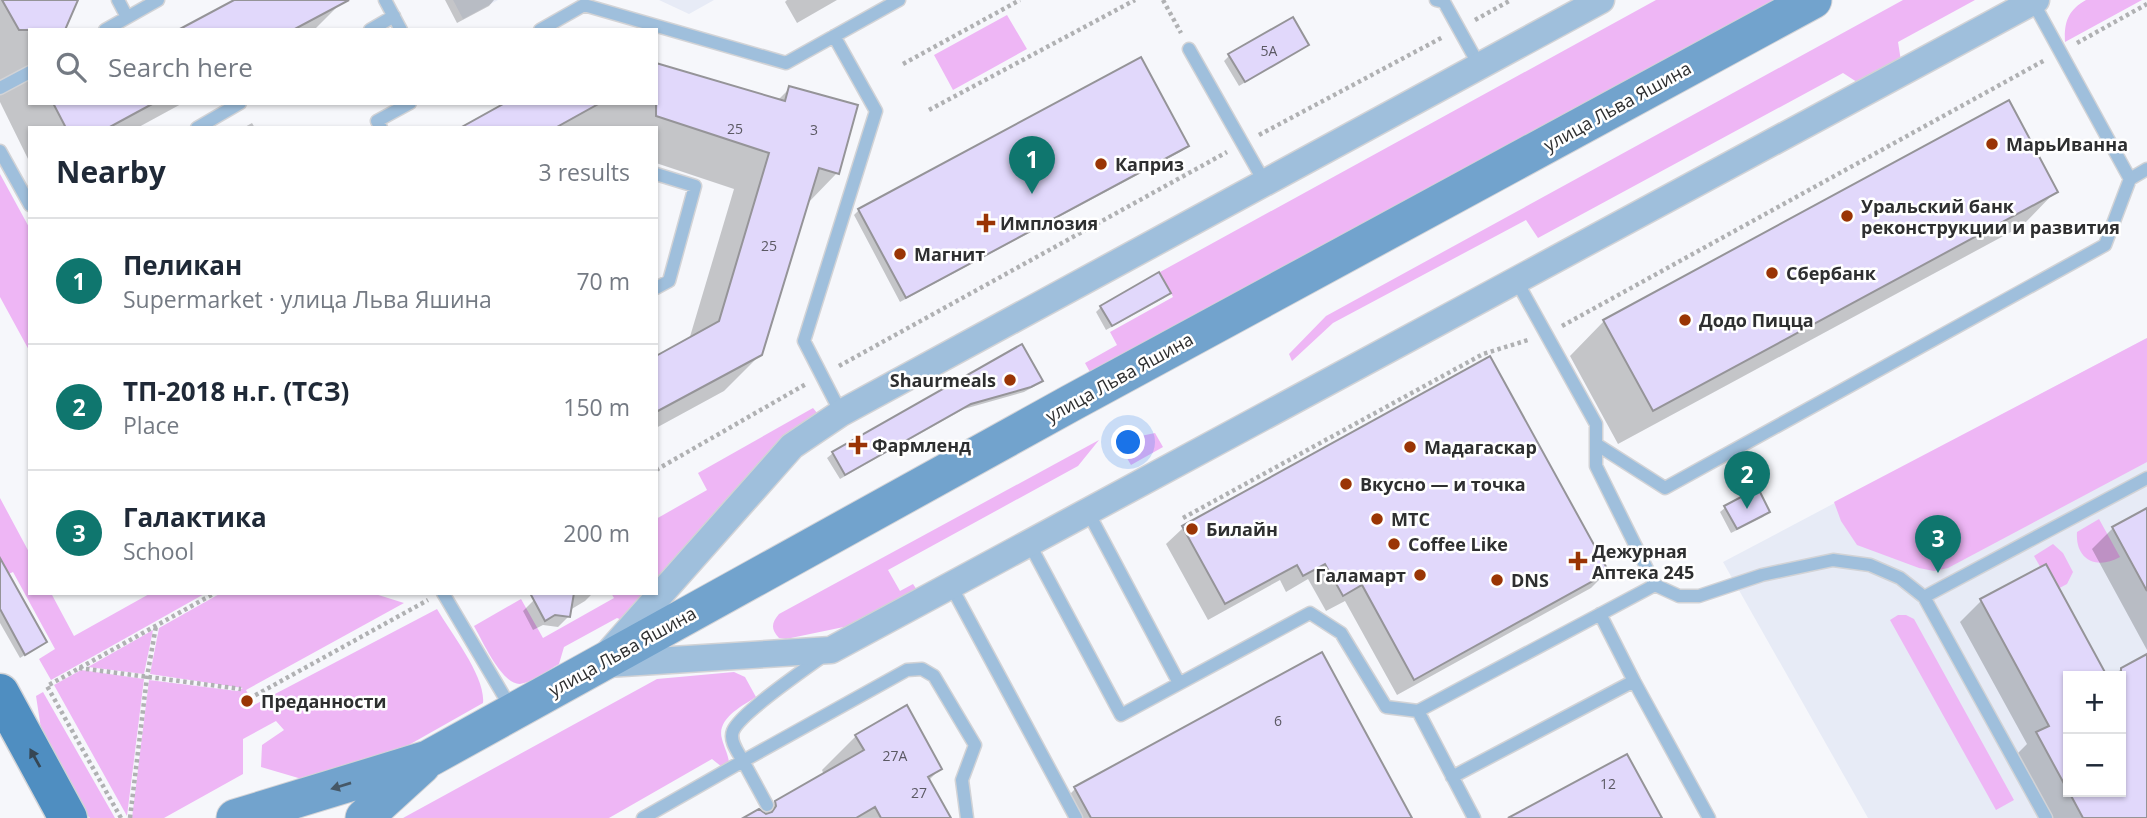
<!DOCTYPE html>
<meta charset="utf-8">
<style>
:root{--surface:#fff;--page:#f2f2f3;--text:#1f2937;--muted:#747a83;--line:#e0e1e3;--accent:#0f766e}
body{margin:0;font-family:"Open Sans",sans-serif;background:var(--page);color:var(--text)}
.controls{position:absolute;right:21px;bottom:21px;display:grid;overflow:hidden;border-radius:0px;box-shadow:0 2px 5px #0004}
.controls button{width:63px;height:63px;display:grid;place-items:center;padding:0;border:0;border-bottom:2px solid var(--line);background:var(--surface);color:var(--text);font:35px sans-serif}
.you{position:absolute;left:1129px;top:443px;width:24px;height:24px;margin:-18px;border:5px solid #fff;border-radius:50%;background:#1a73e8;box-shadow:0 0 0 10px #1a73e833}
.badge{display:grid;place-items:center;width:46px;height:46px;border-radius:50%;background:var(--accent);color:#fff;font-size:23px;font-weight:700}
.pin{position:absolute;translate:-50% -58px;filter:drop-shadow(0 2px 4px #0008)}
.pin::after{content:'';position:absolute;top:37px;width:24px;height:21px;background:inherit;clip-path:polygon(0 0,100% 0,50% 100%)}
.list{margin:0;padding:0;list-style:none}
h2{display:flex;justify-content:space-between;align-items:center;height:91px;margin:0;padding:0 28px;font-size:30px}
h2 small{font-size:23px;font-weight:400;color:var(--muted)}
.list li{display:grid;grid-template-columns:46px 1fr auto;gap:21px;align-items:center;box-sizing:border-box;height:126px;padding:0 28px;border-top:2px solid var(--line)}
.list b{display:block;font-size:26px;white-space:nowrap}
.list p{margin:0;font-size:23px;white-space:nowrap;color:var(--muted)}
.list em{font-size:23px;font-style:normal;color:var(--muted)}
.icon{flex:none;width:38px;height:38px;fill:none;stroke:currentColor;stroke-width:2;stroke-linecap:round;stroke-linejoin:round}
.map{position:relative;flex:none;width:2147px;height:818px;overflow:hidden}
.search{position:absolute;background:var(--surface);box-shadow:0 2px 5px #0004;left:28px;top:28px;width:630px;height:77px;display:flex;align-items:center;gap:18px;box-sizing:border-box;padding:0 24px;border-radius:0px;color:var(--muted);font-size:26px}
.panel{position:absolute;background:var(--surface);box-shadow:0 2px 5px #0004;left:28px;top:126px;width:630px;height:469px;border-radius:0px}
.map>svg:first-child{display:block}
.built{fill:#e7ebf6;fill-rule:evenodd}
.green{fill:#eeb6f5}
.shadow{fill:#0003}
.building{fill:#e1d8fb;stroke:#959498;stroke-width:2}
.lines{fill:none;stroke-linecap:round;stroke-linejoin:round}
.lane-casing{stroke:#d2d3d6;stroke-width:15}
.street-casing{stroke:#d2d3d6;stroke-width:29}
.secondary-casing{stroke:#d2d3d6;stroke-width:39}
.primary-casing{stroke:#d2d3d6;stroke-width:41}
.path{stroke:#b0b1b3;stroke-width:4.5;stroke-dasharray:3.5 3.5;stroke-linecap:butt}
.lane{stroke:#9fbfdc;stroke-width:12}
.street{stroke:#9fbfdc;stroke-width:26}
.secondary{stroke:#72a3cd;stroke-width:37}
.primary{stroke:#4f8ec1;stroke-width:38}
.oneway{fill:#364754}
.oneway2{fill:#465867}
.poi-dot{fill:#9a3505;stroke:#fff;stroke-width:2.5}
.labels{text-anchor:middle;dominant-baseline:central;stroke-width:5;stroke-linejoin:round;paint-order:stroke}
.number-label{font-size:14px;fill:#5b5963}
.street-label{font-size:18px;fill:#2e2f30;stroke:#fff}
.poi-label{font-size:18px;font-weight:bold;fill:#2e2f30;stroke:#fff;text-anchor:start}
</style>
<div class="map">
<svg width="2147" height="818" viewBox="0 0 2147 818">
<rect width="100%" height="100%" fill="#f6f7fb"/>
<path class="built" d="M453 0H498L463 19Z
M659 0H714L689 14Z
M2147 338V818H1868L1723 562ZM2068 676H2121V792H2068Z"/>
<path class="green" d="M1656 0H1775L1091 374 1085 363 1117 345 1110 332 1173 297 1160 272Z
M1903 0H1975L1898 42 1901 61 1860 84 1843 73 1538 238 1526 220 1333 323 1292 361 1289 354 1326 316Z
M2086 0H2142L2065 42C2064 22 2068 10 2086 0Z
M1007 15 1027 49 953 90 934 55Z
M0 174 30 229V352L0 297Z
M2147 338V462L1948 568 1934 571 1919 568 1857 545 1841 521 1834 502Z
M813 408 818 414 656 589V519L707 490 698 473Z
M1155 433 1163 447 1131 465 1117 441Z
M1099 440 1078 466 888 570 900 591 913 584 919 593 887 618 786 639 779 638C770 629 772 622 779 614Z
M0 498 30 554V593H51L74 636 151 593H206L51 680 39 659 55 649 13 572 0 578Z
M2099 519 2120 557C2097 570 2075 560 2077 532Z
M2053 544 2063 553 2073 572 2067 584 2054 591 2034 556Z
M221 593H372L404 603 246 690 254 705 437 609C451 633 486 677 483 703L338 785 329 787 261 767 262 745 284 730 276 721 243 739V774L164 818H132L149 680 237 691 243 688 150 674 159 628Z
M611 593H652L627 622 617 618 564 647 559 664C548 670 533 682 520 684 502 685 482 640 474 626L521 599 543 638 614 598Z
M1898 615H1906L1914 619 2014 800 1996 810 1890 620Z
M153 630 144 674 88 667Z
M81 670 144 679 127 816 54 685Z
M734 672 745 677 756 697C742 706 716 719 722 739 724 747 728 754 729 762L722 767 712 759 609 818H403L657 679Z
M43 692 115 818H90L88 816 42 735 36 696Z"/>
<path class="shadow" d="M0 0H76L65 30H30V103H183L137 128H30V163L0 102Z
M238 0H341L342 2 314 30H182Z
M445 0H494L489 6 457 23Z
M787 0H837L797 23 785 2Z
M1306 45 1239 86 1224 61 1229 56Z
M790 88 837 173 806 205 761 354 724 391 656 428V358L689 340 734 189 656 163V128H463L508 103 777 101Z
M252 123 255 128H243Z
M1187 146 1182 151 900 302 854 215 859 210Z
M2056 191 2022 226 1618 444 1570 356 1604 321Z
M1169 293 1164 298 1106 330 1096 312 1101 307Z
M1021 347 1040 381 1035 386 1024 392 964 409 840 479 827 458 833 453Z
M1726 507 1768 511 1763 517 1731 533 1720 512Z
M2147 510V650L2092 549 2113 528Z
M1183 528 1607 572 1591 588 1397 695 1345 601 1326 611 1308 579 1286 592 1280 580 1208 620 1166 544Z
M2046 566 2105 676H2068V792H2121V676H2109L2147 656V818H2051L2016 755 2027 744 1960 622 1981 601Z
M0 582 45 642 20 658 0 623Z
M547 593H593L585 601 570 610 569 616 558 627 543 625 533 630 523 611 534 600Z
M856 736 940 769 928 781 949 818H747L764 814 776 802 824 775 822 770Z
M1075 789 1410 818H1083L1070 794Z"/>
<path class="building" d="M2 0H78L65 30H19Z
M234 0H349L293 30H178Z
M1293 17 1309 45 1245 82 1228 54Z
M1141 57 1189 146 906 298 858 209Z
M656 63 785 101 789 86 858 105 839 174 819 168 762 355 656 412V356L719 321 769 153 656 116Z
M2009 100 2058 192 1653 411 1603 320Z
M53 103H154L108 128H66Z
M505 103H600L555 128H460Z
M1159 272 1171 293 1112 326 1100 306Z
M1022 344 1043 381 1031 387 971 404 845 475 832 452Z
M1490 356 1609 572 1414 680 1362 585 1343 596 1325 564 1303 576 1297 565 1225 604 1182 526Z
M1758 488 1770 512 1737 529 1724 506Z
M2147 508V591L2112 527Z
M0 558 47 642 25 655 0 609Z
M2046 564 2107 676H2068V791L2036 732 2049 726 1980 599Z
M530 593H574L570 617 555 615 545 621Z
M1322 652 1412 818H1091L1074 787Z
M2147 654V818H2083L2069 792H2121V668Z
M907 705 942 769 928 777 951 818H881L875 807 856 818H743L759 809 766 814 772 812 776 806 775 801 864 750 855 735Z
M1627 754 1662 818H1508Z"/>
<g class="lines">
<defs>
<path id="lane" d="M118 0 127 17
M385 0 401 30
M1436 0 1444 2 1480 67
M2033 2 2130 179
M105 30 158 0
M370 30 394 16
M540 30 584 5 786 63 899 0
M834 36 876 111 804 341 841 413
M1189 49 1265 183
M0 88 30 72
M197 128 240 103
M381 128 377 121 410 103
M0 151 30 205
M656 174 695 186 669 281 656 288
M1516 280 1596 424V466L1655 585 1679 596H1699L1762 575 1833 560 1870 565 1900 578 1924 597 2046 818
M1596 444 1665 488 2105 245 2130 179 2147 169
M1088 512 1179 683
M1029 543 1121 715 1310 613 1341 633 1386 707 1418 711
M951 586 1076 818
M443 593 511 708
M1924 597 2147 478
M1600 614 1634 681
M826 654C807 668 740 713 733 731 729 741 738 752 743 761L907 670 922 669 934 676 975 745 962 780 967 818
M1452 777 1634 681 1709 818
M643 818 743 761 767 805
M1474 818 1418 711 1655 585"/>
<path id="street" d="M611 650 792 446 841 413 1601 0
M607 664 831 650 2036 0"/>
<path id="secondary" d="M235 818 428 759 1071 403 1813 0
M364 818 422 765"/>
<path id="primary" d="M0 693 68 818"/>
</defs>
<use href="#lane" class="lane-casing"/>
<use href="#street" class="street-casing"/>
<use href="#secondary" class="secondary-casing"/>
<use href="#primary" class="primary-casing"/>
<path class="path" d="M1163 0 1181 33
M1475 20 1511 0
M2077 43 2147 4
M903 64 1020 0
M929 110 1135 0
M1259 135 1443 37
M1562 326 2045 60
M839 366 1227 152
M656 470 806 384
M1183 518 1483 354 1528 340
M79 668 241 689
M243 702 428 600
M121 818 47 686 215 593
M130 818 147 677 156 626"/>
<use href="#lane" class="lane"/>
<use href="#street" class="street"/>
<use href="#secondary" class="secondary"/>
<use href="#primary" class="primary"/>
</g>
<defs><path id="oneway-solid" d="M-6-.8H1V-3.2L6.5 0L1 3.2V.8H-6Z" transform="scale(1.75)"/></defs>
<use class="oneway" href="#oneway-solid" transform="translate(35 758) rotate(-119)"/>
<use class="oneway2" href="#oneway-solid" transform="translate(341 786) rotate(163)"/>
<g class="poi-dot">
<circle cx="1992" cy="144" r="7"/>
<circle cx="1101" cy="164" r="7"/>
<circle cx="1847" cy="216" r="7"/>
<path d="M982.5 212.5h7v7h7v7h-7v7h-7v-7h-7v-7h7z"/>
<circle cx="900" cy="254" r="7"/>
<circle cx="1772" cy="273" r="7"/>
<circle cx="1685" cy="320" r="7"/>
<circle cx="1010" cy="380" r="7"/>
<path d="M854.5 434.5h7v7h7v7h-7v7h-7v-7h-7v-7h7z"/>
<circle cx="1410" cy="447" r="7"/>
<circle cx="1346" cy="484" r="7"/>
<circle cx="1377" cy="519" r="7"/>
<circle cx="1192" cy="529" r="7"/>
<circle cx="1394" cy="544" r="7"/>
<path d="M1574.5 550.5h7v7h7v7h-7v7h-7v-7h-7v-7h7z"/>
<circle cx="1420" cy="575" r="7"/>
<circle cx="1497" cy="580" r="7"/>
<circle cx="247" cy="701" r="7"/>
</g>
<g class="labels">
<g class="number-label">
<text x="1269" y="50">5А</text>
<text x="735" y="128">25</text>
<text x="814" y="129">3</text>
<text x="769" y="245">25</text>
<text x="1278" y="720">6</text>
<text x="895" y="755">27А</text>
<text x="1608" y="783">12</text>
<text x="919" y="792">27</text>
</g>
<g class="street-label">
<text transform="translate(1617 106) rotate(-29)">улица Льва Яшина</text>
<text transform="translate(1119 377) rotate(-29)">улица Льва Яшина</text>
<text transform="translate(622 651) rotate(-29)">улица Льва Яшина</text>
</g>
<g class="poi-label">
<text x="2006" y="144">МарьИванна</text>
<text x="1115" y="164">Каприз</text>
<text x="1861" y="206">Уральский банк<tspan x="1861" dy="21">реконструкции и развития</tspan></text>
<text x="1000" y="223">Имплозия</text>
<text x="914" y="254">Магнит</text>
<text x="1786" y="273">Сбербанк</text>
<text x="1699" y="320">Додо Пицца</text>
<text x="996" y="380" text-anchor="end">Shaurmeals</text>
<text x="872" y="445">Фармленд</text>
<text x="1424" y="447">Мадагаскар</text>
<text x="1360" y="484">Вкусно — и точка</text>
<text x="1391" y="519">МТС</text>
<text x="1206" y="529">Билайн</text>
<text x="1408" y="544">Coffee Like</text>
<text x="1592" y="551">Дежурная<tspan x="1592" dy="21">Аптека 245</tspan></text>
<text x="1406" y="575" text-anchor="end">Галамарт</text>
<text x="1511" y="580">DNS</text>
<text x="261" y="701">Преданности</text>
</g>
</g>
</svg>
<div class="controls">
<button>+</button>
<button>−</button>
</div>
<div class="you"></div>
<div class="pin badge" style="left:1032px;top:194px">1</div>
<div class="pin badge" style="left:1747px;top:509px">2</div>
<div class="pin badge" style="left:1938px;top:573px">3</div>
<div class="search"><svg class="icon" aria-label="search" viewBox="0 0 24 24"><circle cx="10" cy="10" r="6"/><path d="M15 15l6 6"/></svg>Search here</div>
<section class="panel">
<h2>Nearby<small>3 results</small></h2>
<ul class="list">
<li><span class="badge">1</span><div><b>Пеликан</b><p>Supermarket · улица Льва Яшина</p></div><em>70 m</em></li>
<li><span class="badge">2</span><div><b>ТП-2018 н.г. (ТСЗ)</b><p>Place</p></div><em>150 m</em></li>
<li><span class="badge">3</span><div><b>Галактика</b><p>School</p></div><em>200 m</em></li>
</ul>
</section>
</div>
